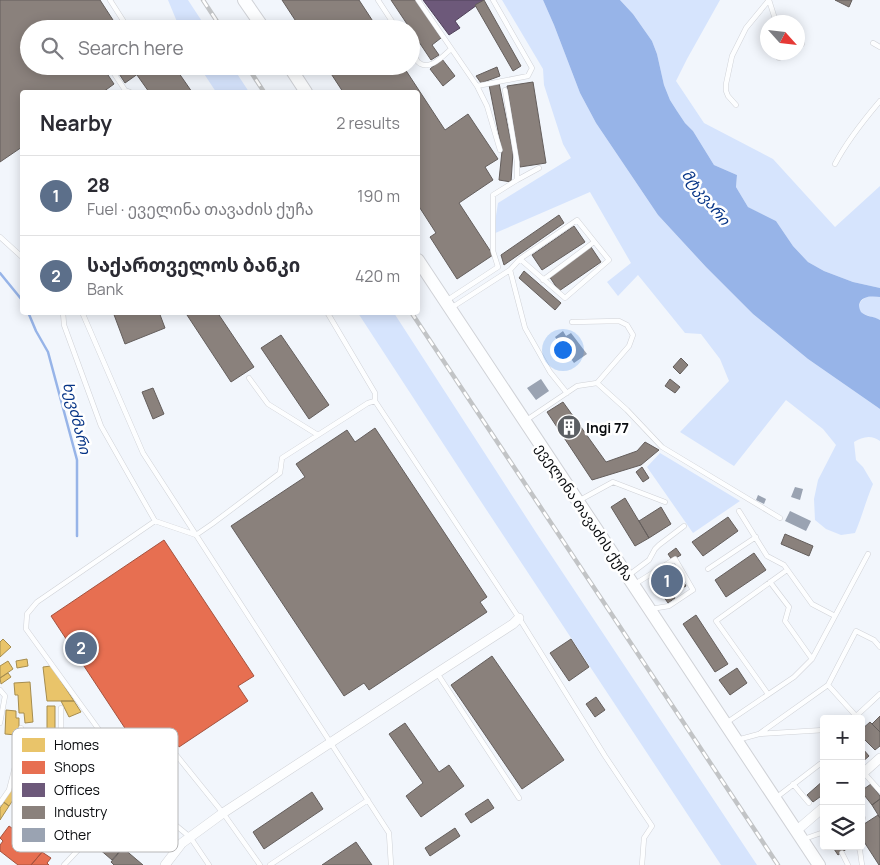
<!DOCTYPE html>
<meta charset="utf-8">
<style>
:root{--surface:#fff;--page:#f2f2f3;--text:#2b2b33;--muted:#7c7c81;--line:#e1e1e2;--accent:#0b8043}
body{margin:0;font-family:Manrope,"Noto Sans Georgian",sans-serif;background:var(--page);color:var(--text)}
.controls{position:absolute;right:15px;bottom:15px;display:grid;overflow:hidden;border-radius:5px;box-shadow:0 2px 12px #0003}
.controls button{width:45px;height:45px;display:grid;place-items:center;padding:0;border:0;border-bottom:1px solid var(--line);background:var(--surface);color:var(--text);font:25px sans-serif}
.compass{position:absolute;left:760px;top:15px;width:45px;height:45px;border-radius:50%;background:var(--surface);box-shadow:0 2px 12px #0003;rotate:117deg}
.you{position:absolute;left:562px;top:349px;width:18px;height:18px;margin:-12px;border:4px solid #fff;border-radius:50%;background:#1a73e8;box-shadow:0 0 0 8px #1a73e833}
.badge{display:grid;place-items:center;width:32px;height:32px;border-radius:50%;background:var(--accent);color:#fff;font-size:16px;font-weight:700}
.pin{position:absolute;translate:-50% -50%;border:2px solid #fff;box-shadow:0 1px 5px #0006}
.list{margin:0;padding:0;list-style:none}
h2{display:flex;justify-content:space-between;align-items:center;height:65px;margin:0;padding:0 20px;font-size:21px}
h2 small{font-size:16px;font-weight:400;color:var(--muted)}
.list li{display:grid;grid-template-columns:32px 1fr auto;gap:15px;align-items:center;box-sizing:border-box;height:80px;padding:0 20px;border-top:1px solid var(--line)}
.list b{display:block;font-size:19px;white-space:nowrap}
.list p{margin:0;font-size:16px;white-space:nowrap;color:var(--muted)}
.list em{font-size:16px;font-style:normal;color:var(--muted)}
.icon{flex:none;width:28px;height:28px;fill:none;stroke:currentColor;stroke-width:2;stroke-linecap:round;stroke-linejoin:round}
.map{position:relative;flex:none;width:880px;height:865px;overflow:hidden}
.search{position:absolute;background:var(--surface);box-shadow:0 2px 12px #0003;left:20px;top:20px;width:400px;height:55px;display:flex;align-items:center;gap:12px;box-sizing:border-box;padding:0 18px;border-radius:28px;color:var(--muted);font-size:19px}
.panel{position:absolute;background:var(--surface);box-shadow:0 2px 12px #0003;left:20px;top:90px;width:400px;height:225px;border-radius:5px}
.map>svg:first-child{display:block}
.green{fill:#d6e4fd}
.water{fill:#97b4e8}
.homes{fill:#e9c46a;stroke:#a68d4f}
.shops{fill:#e76f51;stroke:#a5523e}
.offices{fill:#6d597a;stroke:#50425a}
.industry{fill:#8a817c;stroke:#645e5c}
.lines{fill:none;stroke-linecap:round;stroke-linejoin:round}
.stream{stroke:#97b4e8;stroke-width:2.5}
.building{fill:#9aa3b2}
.service-casing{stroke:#d0d2d7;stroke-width:5.5}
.minor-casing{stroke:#d0d2d7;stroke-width:10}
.secondary-casing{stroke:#d0d2d7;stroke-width:14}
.service{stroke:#fdfeff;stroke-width:4.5}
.minor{stroke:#fdfeff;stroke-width:9}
.secondary{stroke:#fdfeff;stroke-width:12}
.rail-casing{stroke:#c2c4c6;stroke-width:4.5}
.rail{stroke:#fff;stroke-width:2.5;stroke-dasharray:8;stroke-linecap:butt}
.labels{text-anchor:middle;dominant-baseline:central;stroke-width:5;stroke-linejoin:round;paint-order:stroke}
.poi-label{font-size:14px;font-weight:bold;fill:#0b0d10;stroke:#fff;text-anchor:start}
.street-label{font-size:14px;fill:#0b0d10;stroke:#fff}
.water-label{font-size:15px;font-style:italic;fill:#063486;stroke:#fff}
.key{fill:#fff;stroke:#b6b6b7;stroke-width:1}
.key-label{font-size:14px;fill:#0b0d10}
</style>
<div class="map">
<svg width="880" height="865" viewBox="0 0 880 865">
<rect width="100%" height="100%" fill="#f2f6fc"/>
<path class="green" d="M168 0H188L207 29H180Z
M502 0H543L554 25 580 93 596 123 658 215 706 267 753 314 808 359 880 409V441C871 434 862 437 854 442L856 460 863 467 873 484C866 500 862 517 855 533L841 535 826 529 815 520 814 499 818 480 836 445 823 429 786 400 734 466 680 432 729 381 720 359 701 334 685 333 638 275 618 296 607 282 631 263 590 192 493 234 498 203 571 158 563 144 544 85 543 69Z
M620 0H720L687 59 676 81 704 123 773 159 835 227 880 186V288L853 282 824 271 808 262 793 246 776 221 748 207 736 187 737 175 714 165 693 131 685 123 677 111 670 100 664 85 657 54 652 41 633 14Z
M199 66H232L249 92H216Z
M871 296 880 297V320C874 316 853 315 860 303 863 298 867 297 871 296Z
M358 313H394L537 534 757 865H721L476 494Z
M660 453 740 501 693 533 647 467Z"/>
<path class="water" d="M543 0H620L633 14 652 41 657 54 664 85 670 100 677 111 685 123 693 131 714 165 737 175 736 187 748 207 776 221 793 246 808 262 824 271 853 282 880 288V297C873 296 861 295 859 305 859 308 860 310 861 312 866 317 874 316 880 320V409L808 359 753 314 706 267 658 215 596 123 580 93 554 25Z"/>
<path class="homes" d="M3 639 11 647 0 657V642Z
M27 659 28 666 17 668 16 661Z
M8 661 13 669 0 678V666Z
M51 666 74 701H47L43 667Z
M8 673 11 677 1 684 0 678Z
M30 682 33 722 25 723 24 713H19L18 695H15L14 683Z
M61 701H74L81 712 69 717Z
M47 706H55V775H47Z
M6 710 16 711V718H19V730H16V735L5 734Z
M22 767 29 770 21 788 9 806 3 802 15 784Z
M4 802 9 806 0 820V808Z"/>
<path class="shops" d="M164 540 254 676 238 686 248 701 179 747 169 732 140 751 51 616Z
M9 826 16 831 18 829 44 850 31 865H18L0 851V845L3 841 0 838Z
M42 852 51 858 47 863 49 865H31Z"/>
<path class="offices" d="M423 0H484L455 21 460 28 449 35Z"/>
<path class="industry" d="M0 0H100L113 20 101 29H29V66H102L114 84 103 92H22V147L0 162Z
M282 0H359L378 29H301Z
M391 0H416L441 38 432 45 439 55 431 60Z
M484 0 521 66 513 71 475 5Z
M835 0H852L849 7Z
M157 21 162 29H146Z
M442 59 455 76 443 86 430 69Z
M114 66H149L125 83Z
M149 66H174L192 92H149L137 75Z
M326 66H403L445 130 468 114 498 159 485 167 493 180 459 203 493 255 457 279 430 237 436 233 418 205V92H343Z
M497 67 500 76 481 83 476 76Z
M533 82 546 163 520 167 507 86Z
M499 83 513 152 511 182 499 180 502 151 489 85Z
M559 215 564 223 504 265 501 255Z
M574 226 585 242 542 270 532 255Z
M591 247 601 262 559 291 549 276Z
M524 271 561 303 555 310 519 278Z
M113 312H159L165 328 125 344Z
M191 312H217L254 367 231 382 187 315Z
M281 335 329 405 309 419 261 348Z
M681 358 688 365 680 374 673 367Z
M670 379 680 387 675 393 665 386Z
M153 388 164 414 153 419 142 392Z
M563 402 606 462 637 451 645 442 659 450 641 465 592 480 547 412Z
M375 428 487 597 480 602 487 612 369 690 364 683 344 696 231 526 305 477 296 464 347 430 355 442Z
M642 467 649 478 643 482 636 472Z
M625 498 649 538 635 546 611 507Z
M661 507 671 524 649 538 639 521Z
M728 517 738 531 703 556 692 542Z
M785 534 813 546 809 556 781 544Z
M676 548 681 555 672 560 668 554Z
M754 553 766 570 726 597 715 580Z
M676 570 686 586 677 591 667 575Z
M665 582 675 598 668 603 657 587Z
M696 615 728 664 715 672 683 624Z
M571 639 589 667 569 681 550 653Z
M492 656 564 760 522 789 451 685Z
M737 668 747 683 730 695 719 680Z
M596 697 605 710 595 717 586 704Z
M880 716V732L872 724Z
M870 722 880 732V746L875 750 861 736V730Z
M405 723 439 772 449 765 464 786 421 817 406 796 423 783 389 734Z
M863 749 869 756 861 763V750Z
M824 780V794L813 802 807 795Z
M871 784 880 796V799L872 805 861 791Z
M312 792 323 809 264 849 253 832Z
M488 799 494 808 471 823 465 814Z
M880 799V818L872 805Z
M106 810 134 834 112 860 98 848 108 835 95 823Z
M878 815 880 818V865H879L861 837V826Z
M455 828 460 836 430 856 425 848Z
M356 842 372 865H322Z
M832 846H847L848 848 838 855Z
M123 848 143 865H114L111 862Z"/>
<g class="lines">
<path class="stream" d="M0 273 22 300
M28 312 36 331 48 352 77 460V536"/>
</g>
<path class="building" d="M563 331 566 336 571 333 587 354 574 363 555 337Z
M541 379 549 391 536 400 527 388Z
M795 487 803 489 800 500 791 497Z
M758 495 766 499 764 504 756 500Z
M790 511 811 521 806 531 785 521Z"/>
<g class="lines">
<defs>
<path id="service" d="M110 0 126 25 121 29
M378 0 397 29
M418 0 477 86 487 106 500 150
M769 0 776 22
M798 42 802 44
M873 43 880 47
M411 51C413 54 416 59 418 62 429 72 443 56 451 49
M779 58V52
M109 66 125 90 130 92
M477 86 528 76 532 68 493 0
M736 105 728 96 726 91V84L732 56 746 28 769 0
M835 164C847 141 863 121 880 101
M517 180 539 168
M0 237 22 257
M510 270 525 328 550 372 567 393
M543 280 594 242
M446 301 498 267 493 251V195L517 180V162L505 90
M451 308 510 270 520 259 577 220 609 260 565 298 520 259
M63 312 64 325 101 426 155 521 37 602 27 614 26 629 131 774 173 751 223 813 260 865
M82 312 143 453 389 833 391 865
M327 312 375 393V401L519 618 605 756 652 826 644 838 642 865
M249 378 268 404 318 435
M597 383 627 410 662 447 780 518
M525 421 577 386 597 383 629 346 633 335 627 325 619 321 572 322
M580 500 613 482 665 502
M155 521 196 535 212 524 280 473 282 458 368 403 375 401
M708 569 756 537
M629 575 649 560 655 549 659 545 684 526
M770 582 789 607 785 621 812 659
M635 584 675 559 693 590 669 606 651 609
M835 616 868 554
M437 673 519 798
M828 685 856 716
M0 690 5 696 0 723
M768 694 716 621 787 570
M61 708V783L37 813 79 849 64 865
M853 719 880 694
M726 723 794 677 812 659 835 616 812 604 784 565 767 556 739 511
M759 734 828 685 856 631 874 640 880 647
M737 740 759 734 824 730
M864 773 880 791
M793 784 809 803
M129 787 190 837 209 865
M777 797 820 764H824
M0 803 9 790 19 751 21 728
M861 815 863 818
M804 839 824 832
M858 846 860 851 862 865
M842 853 848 865
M270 865 368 800"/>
<path id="minor" d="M861 775 880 758
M796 831 824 807
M165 865 182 843 223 813 437 673 513 624 519 618"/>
<path id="secondary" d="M244 0 264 29
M289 66 306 92
M418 260 819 865"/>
</defs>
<use href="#service" class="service-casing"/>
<use href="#minor" class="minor-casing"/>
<use href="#secondary" class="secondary-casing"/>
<use href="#service" class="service"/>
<use href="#minor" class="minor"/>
<use href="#secondary" class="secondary"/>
<defs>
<path id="rail" d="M203 0 222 29
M247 66 264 92
M411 312 778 865"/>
</defs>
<use href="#rail" class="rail-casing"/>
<use href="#rail" class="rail"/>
</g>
<defs>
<symbol id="building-disc" viewBox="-11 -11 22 22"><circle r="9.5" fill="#5c5f63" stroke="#fff"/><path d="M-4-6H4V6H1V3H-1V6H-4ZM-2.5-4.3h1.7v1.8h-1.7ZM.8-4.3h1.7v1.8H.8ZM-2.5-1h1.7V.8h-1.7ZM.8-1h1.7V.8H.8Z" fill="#fff"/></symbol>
</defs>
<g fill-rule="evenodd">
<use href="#building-disc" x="555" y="413" width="28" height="28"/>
</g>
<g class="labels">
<g class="poi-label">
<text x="586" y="427">Ingi 77</text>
</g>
<g class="street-label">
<text transform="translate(585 512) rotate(56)">ეველინა თავაძის ქუჩა</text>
</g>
<g class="water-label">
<text transform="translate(706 197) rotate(51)">მტკვარი</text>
<text transform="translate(77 418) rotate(76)">ხევძმარი</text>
</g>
</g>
<rect x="12" y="728" width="166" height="124" rx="8" class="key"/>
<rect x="22" y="738" width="23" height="14" fill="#e9c46a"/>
<rect x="22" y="761" width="23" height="13" fill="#e76f51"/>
<rect x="22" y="783" width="23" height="14" fill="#6d597a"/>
<rect x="22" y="806" width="23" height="13" fill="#8a817c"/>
<rect x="22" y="828" width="23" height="14" fill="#9aa3b2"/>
<g class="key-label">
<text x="54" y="750">Homes</text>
<text x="54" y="772">Shops</text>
<text x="54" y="795">Offices</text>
<text x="54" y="817">Industry</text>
<text x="54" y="840">Other</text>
</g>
</svg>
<div class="controls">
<button>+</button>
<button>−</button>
<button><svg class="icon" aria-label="layers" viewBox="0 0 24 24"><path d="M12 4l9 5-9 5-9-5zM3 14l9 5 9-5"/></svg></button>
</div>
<svg class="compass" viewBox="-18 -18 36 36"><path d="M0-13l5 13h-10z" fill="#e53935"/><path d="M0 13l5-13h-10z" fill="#7c7c81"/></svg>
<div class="you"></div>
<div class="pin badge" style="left:667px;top:581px;background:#5c6f8a">1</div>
<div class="pin badge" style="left:81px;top:648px;background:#5c6f8a">2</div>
<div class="search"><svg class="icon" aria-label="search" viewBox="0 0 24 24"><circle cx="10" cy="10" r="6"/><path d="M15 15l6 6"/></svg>Search here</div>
<section class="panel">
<h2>Nearby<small>2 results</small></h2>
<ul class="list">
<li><span class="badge" style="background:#5c6f8a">1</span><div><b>28</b><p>Fuel · ეველინა თავაძის ქუჩა</p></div><em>190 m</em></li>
<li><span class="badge" style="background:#5c6f8a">2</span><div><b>საქართველოს ბანკი</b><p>Bank</p></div><em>420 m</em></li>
</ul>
</section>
</div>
